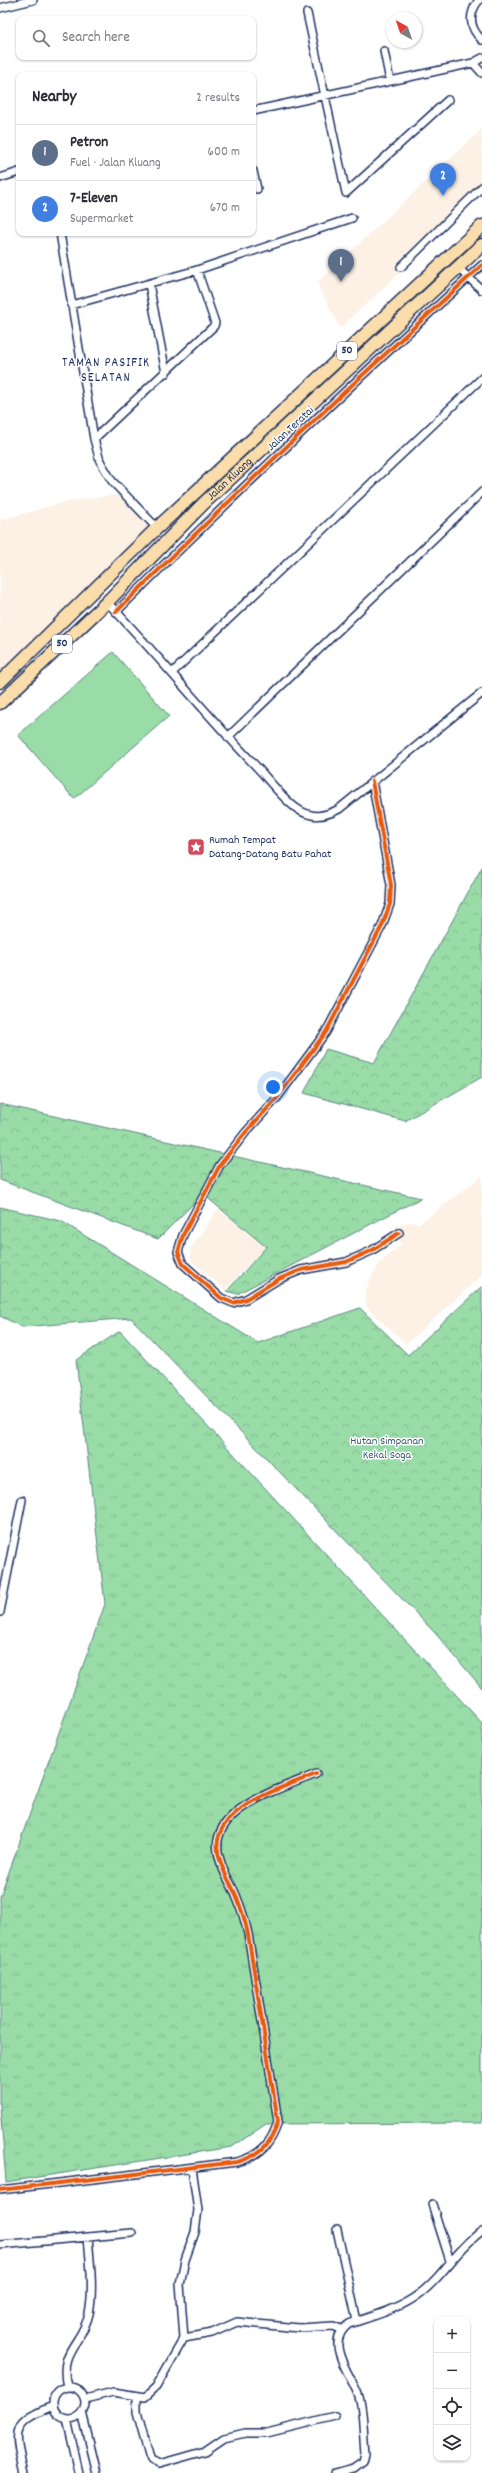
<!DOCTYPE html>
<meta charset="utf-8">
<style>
:root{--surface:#fff;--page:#f2f2f3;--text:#2b2b33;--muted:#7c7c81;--line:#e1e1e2;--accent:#db2777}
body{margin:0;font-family:Dekko,sans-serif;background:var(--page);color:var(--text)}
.controls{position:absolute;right:12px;bottom:12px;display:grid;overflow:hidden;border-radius:8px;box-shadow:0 1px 3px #0004}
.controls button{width:36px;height:36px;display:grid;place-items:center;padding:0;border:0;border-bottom:1px solid var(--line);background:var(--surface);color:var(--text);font:20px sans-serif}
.compass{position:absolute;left:386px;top:12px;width:36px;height:36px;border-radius:50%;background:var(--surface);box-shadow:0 1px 3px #0004;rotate:320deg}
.you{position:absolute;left:273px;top:1087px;width:14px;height:14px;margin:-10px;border:3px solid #fff;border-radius:50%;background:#1a73e8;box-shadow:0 0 0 6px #1a73e833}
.badge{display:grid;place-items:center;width:26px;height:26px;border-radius:50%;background:var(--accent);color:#fff;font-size:13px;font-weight:700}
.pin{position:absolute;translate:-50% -33px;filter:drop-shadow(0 1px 2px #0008)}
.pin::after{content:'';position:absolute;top:21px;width:14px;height:12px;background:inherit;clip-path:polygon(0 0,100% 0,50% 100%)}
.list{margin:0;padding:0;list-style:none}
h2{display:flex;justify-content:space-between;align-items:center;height:52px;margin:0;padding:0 16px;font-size:17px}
h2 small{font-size:13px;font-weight:400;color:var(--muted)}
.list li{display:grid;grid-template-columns:26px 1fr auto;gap:12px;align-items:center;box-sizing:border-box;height:56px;padding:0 16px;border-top:1px solid var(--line)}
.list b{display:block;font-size:15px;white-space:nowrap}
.list p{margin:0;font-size:13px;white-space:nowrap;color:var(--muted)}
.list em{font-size:13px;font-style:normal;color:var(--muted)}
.icon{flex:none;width:22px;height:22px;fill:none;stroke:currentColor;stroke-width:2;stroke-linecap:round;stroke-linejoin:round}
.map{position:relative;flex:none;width:482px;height:2473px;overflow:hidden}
.search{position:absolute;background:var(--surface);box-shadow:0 1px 3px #0004;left:16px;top:16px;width:240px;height:44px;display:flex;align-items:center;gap:10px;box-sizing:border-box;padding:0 14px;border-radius:8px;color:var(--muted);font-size:15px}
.panel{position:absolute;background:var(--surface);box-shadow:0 1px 3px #0004;left:16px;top:72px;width:240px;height:164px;border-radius:8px}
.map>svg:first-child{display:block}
.built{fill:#fcf1e4}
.grass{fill:url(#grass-tufts);stroke:#5a8682}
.forest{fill:url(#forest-crowns);stroke:#5a8682}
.pitch{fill:#99dca7;stroke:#5a8682}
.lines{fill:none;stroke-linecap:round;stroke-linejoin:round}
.minor-casing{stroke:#1b2f5e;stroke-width:10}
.trunk-casing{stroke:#1b2f5e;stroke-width:15}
.minor{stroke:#fff;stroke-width:7}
.trunk{stroke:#faddab;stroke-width:12}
.cycleway-casing{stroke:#fff;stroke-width:6}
.cycleway{stroke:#e8590c;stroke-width:4}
.labels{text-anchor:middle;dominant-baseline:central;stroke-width:3;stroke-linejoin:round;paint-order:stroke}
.shield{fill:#fff;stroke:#5f6d8e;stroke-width:1}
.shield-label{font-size:11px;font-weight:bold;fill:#1b2f5e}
.street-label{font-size:12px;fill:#1b2f5e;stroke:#fff}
.poi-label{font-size:12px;fill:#1b2f5e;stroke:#fff;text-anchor:start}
.park-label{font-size:12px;fill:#3a5a70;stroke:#fff}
.neighbourhood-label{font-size:13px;letter-spacing:1px;fill:#1b2f5e;stroke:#fff}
</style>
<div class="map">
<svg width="482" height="2473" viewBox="0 0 482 2473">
<defs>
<pattern id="grass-tufts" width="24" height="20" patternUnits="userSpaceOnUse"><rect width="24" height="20" fill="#99dca7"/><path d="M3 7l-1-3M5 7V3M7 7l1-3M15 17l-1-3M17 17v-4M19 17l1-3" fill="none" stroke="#83bd92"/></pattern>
<pattern id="forest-crowns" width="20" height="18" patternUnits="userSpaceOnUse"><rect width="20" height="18" fill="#99dca7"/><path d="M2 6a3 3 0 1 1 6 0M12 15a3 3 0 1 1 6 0" fill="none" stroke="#83bd92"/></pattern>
</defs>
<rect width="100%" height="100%" fill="#fff"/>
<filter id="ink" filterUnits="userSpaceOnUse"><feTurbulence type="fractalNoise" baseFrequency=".025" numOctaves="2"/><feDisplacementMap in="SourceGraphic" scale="8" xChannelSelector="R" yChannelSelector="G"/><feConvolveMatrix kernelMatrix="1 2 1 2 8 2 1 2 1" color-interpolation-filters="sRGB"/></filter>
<g filter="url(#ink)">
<path class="built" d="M482 129V192L403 270 340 328 317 283Z
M120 494 152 531 0 678V520L65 502Z
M482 1176V1275L406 1344 367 1308 365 1294 370 1279 380 1263 401 1244 396 1226 409 1222 420 1223Z
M218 1209 265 1247 225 1290 191 1261 190 1249Z"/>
<path class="grass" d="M120 1331 482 1723V2123L266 2124 232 2147 6 2182 0 2106V1897L105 1604 76 1360Z"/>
<path class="forest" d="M482 867V1077L405 1121 304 1093 326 1049 374 1063Z
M0 1104 421 1198 237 1294 227 1291 266 1247 203 1194 158 1239 0 1180Z
M0 1207 61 1221 258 1343 360 1308 408 1355 482 1286V1688L435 1633 131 1318 22 1327 0 1316Z"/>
<path class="pitch" d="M113 652 169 716 74 799 18 735Z"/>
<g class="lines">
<defs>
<path id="minor" d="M479 0C468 14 469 28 482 40
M0 8 33 0
M307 13 346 193 448 100
M384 51 390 81
M473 63 482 73
M253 111 473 63 482 58
M253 171 257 189
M0 178 19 172
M60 233 94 439 100 461 112 481 157 528
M401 267 482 187
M457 267 482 290
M149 284 166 373
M71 305 197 270 352 218
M94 439 214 326 215 323 197 270
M107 602C157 654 202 710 252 762 266 776 280 796 296 808 311 819 324 817 339 809L482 693
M116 612C235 494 358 378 482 265
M173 672 482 378
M228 737 482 492
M372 781 391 885 390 904 382 926 326 1032 277 1098 246 1132 220 1165 183 1235 178 1252 183 1264 221 1298 233 1303 246 1299 279 1279 301 1270 346 1262 371 1251 399 1233
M0 1612 22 1500
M0 2190 237 2162C259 2156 272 2144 278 2121L248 1934C245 1920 241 1907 235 1893 230 1882 223 1872 220 1860 202 1810 283 1788 316 1774
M432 2204 450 2261
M337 2230 357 2321
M0 2245 132 2233
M184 2338 212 2333 237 2322 299 2328 333 2326 341 2329
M53 2403a16 16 0 1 1 32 0a16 16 0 1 1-32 0Z
M67 2387C58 2349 82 2345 89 2314 94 2289 90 2262 88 2237
M137 2398V2412L149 2455 151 2460 159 2464 205 2451 224 2438 245 2433H267L335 2416
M85 2399 113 2392 145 2397 156 2387 184 2338 180 2284 185 2260 195 2232 198 2210 192 2168
M82 2412 97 2473
M67 2419 79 2473
M24 2473C14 2431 10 2423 53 2406
M335 2473 353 2468 363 2461 365 2453C363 2435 364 2413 359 2397 352 2375 322 2343 349 2324 370 2317 393 2311 412 2299 440 2282 455 2250 482 2231"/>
<g id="trunk">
<path d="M0 682 157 528 482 226"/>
<path id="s1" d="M0 703 107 602 204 503 482 245"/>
</g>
</defs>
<use href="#minor" class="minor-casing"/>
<use href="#trunk" class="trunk-casing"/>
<use href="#minor" class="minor"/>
<use href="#trunk" class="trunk"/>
<defs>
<path id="cycleway" d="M116 612C235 494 358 378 482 265
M372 781 391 885 390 904 382 926 326 1032 277 1098 246 1132 220 1165 183 1235 178 1252 183 1264 221 1298 233 1303 246 1299 279 1279 301 1270 346 1262 371 1251 399 1233
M0 2190 237 2162C259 2156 272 2144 278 2121L248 1934C245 1920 241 1907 235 1893 230 1882 223 1872 220 1860 202 1810 283 1788 316 1774"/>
</defs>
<use href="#cycleway" class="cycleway-casing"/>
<use href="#cycleway" class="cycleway"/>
</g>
</g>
<defs>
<symbol id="sight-square" viewBox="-11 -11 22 22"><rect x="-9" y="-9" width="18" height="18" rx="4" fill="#d1495b" stroke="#fff"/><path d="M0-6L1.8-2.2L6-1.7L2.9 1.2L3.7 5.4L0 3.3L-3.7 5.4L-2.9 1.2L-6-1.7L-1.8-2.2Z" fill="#fff"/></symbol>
</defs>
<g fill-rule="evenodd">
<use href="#sight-square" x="186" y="837" width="20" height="20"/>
</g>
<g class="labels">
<g class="shield">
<rect x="337" y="342" width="20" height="18" rx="3"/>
<rect x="52" y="635" width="20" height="18" rx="3"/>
</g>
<g class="shield-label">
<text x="347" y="351">50</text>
<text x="62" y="644">50</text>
</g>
<g class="street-label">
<text transform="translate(291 429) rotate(-43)">Jalan Teratai</text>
<text stroke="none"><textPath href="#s1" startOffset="321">Jalan Kluang</textPath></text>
</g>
<g class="poi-label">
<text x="209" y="840">Rumah Tempat<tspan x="209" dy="14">Datang-Datang Batu Pahat</tspan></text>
</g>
<g class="park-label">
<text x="387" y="1441">Hutan Simpanan<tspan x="387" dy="14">Kekal Soga</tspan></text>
</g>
<g class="neighbourhood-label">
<text x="106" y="363">TAMAN PASIFIK<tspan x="106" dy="15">SELATAN</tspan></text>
</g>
</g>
</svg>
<div class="controls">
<button>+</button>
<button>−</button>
<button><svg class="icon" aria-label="locate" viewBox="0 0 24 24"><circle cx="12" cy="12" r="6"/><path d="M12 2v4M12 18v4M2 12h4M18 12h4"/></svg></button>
<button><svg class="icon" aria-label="layers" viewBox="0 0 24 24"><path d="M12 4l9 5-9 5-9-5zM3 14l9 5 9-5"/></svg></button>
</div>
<svg class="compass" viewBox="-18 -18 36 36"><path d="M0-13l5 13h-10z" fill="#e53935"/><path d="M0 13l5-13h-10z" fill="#7c7c81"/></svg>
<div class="you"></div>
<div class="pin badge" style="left:341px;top:282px;background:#5c6f8a">1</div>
<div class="pin badge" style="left:443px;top:196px;background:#3f7fe0">2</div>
<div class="search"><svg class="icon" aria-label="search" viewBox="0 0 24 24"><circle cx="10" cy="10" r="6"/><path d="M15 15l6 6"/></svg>Search here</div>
<section class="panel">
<h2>Nearby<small>2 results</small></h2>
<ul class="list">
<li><span class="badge" style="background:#5c6f8a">1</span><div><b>Petron</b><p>Fuel · Jalan Kluang</p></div><em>600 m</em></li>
<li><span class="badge" style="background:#3f7fe0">2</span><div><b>7-Eleven</b><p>Supermarket</p></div><em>670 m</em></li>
</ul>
</section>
</div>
